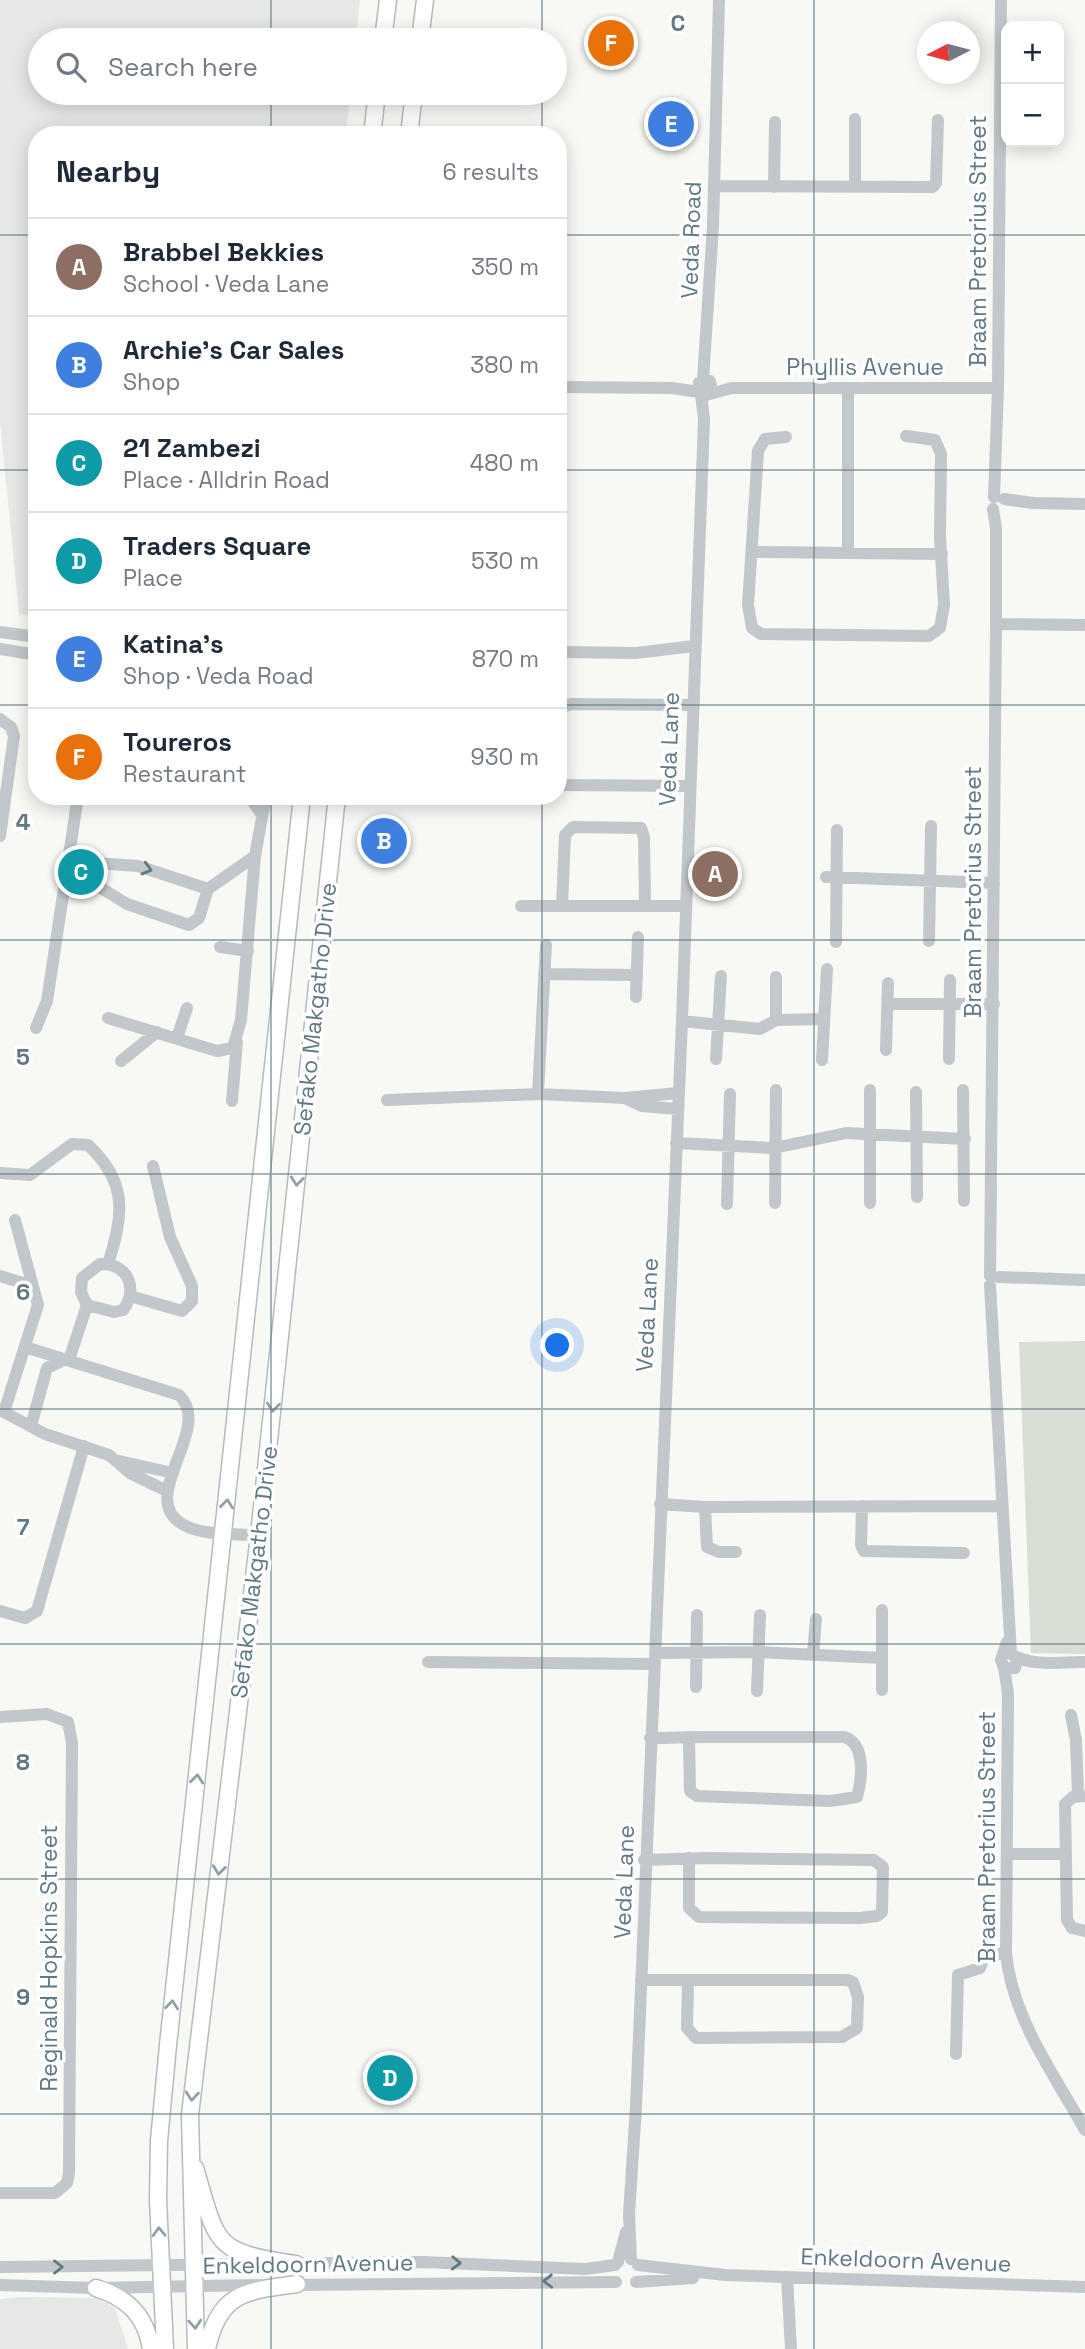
<!DOCTYPE html>
<meta charset="utf-8">
<style>
:root{--surface:#fff;--page:#f6f6f7;--text:#1f2937;--muted:#747a83;--line:#e0e1e3;--accent:#f2301b}
body{margin:0;font-family:"Space Grotesk",sans-serif;background:var(--page);color:var(--text)}
.controls{position:absolute;right:21px;top:21px;display:grid;overflow:hidden;border-radius:14px;box-shadow:0 4px 18px #0003}
.controls button{width:63px;height:63px;display:grid;place-items:center;padding:0;border:0;border-bottom:2px solid var(--line);background:var(--surface);color:var(--text);font:35px sans-serif}
.compass{position:absolute;left:917px;top:21px;width:63px;height:63px;border-radius:50%;background:var(--surface);box-shadow:0 4px 18px #0003;rotate:264deg}
.you{position:absolute;left:558px;top:1346px;width:24px;height:24px;margin:-18px;border:5px solid #fff;border-radius:50%;background:#1a73e8;box-shadow:0 0 0 10px #1a73e833}
.badge{display:grid;place-items:center;width:46px;height:46px;border-radius:50%;background:var(--accent);color:#fff;font-size:23px;font-weight:700}
.pin{position:absolute;translate:-50% -50%;border:4px solid #fff;box-shadow:0 2px 7px #0006}
.list{margin:0;padding:0;list-style:none}
h2{display:flex;justify-content:space-between;align-items:center;height:91px;margin:0;padding:0 28px;font-size:30px}
h2 small{font-size:23px;font-weight:400;color:var(--muted)}
.list li{display:grid;grid-template-columns:46px 1fr auto;gap:21px;align-items:center;box-sizing:border-box;height:98px;padding:0 28px;border-top:2px solid var(--line)}
.list b{display:block;font-size:26px;white-space:nowrap}
.list p{margin:0;font-size:23px;white-space:nowrap;color:var(--muted)}
.list em{font-size:23px;font-style:normal;color:var(--muted)}
.icon{flex:none;width:38px;height:38px;fill:none;stroke:currentColor;stroke-width:2;stroke-linecap:round;stroke-linejoin:round}
.map{position:relative;flex:none;width:1085px;height:2349px;overflow:hidden}
.search{position:absolute;background:var(--surface);box-shadow:0 4px 18px #0003;left:28px;top:28px;width:539px;height:77px;display:flex;align-items:center;gap:18px;box-sizing:border-box;padding:0 24px;border-radius:38px;color:var(--muted);font-size:26px}
.panel{position:absolute;background:var(--surface);box-shadow:0 4px 18px #0003;left:28px;top:126px;width:539px;height:679px;border-radius:28px}
.map>svg:first-child{display:block}
.built{fill:#e6e8e6}
.green{fill:#d9ded4}
.lines{fill:none;stroke-linecap:round;stroke-linejoin:round}
.major-casing{stroke:#b4bbbe;stroke-width:19}
.minor{stroke:#c1c7ca;stroke-width:12}
.major{stroke:#fff;stroke-width:16}
.oneway{stroke:#617983}
.oneway2{stroke:#90a1a8}
.grid{fill:none;stroke:#617983;stroke-width:2;stroke-opacity:0.55}
.labels{text-anchor:middle;dominant-baseline:central;stroke-width:7;stroke-linejoin:round;paint-order:stroke}
.street-label{font-size:23px;fill:#617983;stroke:#fff}
.grid-label{font-size:23px;text-anchor:middle;font-weight:bold;fill:#617983;stroke:#fff;stroke-width:7;stroke-linejoin:round;paint-order:stroke}
</style>
<div class="map">
<svg width="1085" height="2349" viewBox="0 0 1085 2349">
<rect width="100%" height="100%" fill="#f8f8f5"/>
<path class="built" d="M0 0H360L356 40H40V93H350L346 135H37V617L19 614 0 421Z
M21 2297 98 2298 115 2308 128 2349H0V2299Z"/>
<path class="green" d="M1085 1341V1654L1031 1653 1019 1342Z"/>
<g class="lines">
<defs>
<path id="major" d="M383 40 388 0
M420 40 425 0
M372 135 377 93
M409 135 414 93
M195 2168C218 2245 212 2252 296 2264
M96 2288C128 2298 146 2316 151 2349
M165 2349 158 2200 159 2141 168 2045 302 796
M196 2349 190 2115 259 1535 337 796
M207 2349C219 2292 246 2291 297 2284"/>
</defs>
<use href="#major" class="major-casing"/>
<path class="minor" d="M714 186 933 187 936 183 938 120
M774 187 775 122
M855 187V119
M703 380 713 226 719 0
M558 387 672 388 699 392
M848 388V553
M712 392 710 381 699 383V392L706 395 732 388H998
M786 437 765 439 758 451 748 605 752 628 761 634 929 636 940 628 944 605 940 537 941 454 935 440 906 436
M994 497 998 388 1001 0
M1004 499 1033 503 1085 504
M754 552 942 554
M996 624 1085 625
M0 632 37 637
M0 649 37 655
M558 652 636 653 694 646
M558 708 571 704 691 705
M0 719 11 727 14 736 0 836
M558 785 689 786
M249 796 262 815
M68 861 138 866 208 889
M826 877 994 883
M66 878 96 885 127 904 189 925 199 918 208 889 255 856
M521 906H685
M562 906 565 835 573 827 641 828 644 837 645 905
M929 941 931 826
M836 942 837 830
M220 947 248 951
M544 974 637 975
M776 977V1020
M636 997 638 937
M888 1004H994
M108 1018 217 1051 233 1048 241 1020 255 856 266 796
M682 1021 760 1029 776 1020 823 1019
M36 1028 47 1001 78 796
M177 1038 187 1008
M886 1050 888 983
M716 1059 721 976
M949 1059 950 980
M822 1060 827 969
M121 1061 157 1032
M963 1090 964 1201
M916 1092 917 1197
M538 1094 546 945
M625 1098 642 1106 678 1109
M387 1100 538 1094 625 1098 678 1093
M232 1101 237 1042
M676 1143 774 1148 846 1133 965 1139
M0 1173 30 1175 72 1144 88 1145C129 1183 123 1216 108 1264
M775 1203 776 1090
M870 1203V1090
M727 1204 730 1094
M0 1276 33 1286
M990 1276 996 624V528L993 509
M999 1277 1085 1280
M990 1285 1011 1654
M130 1296 182 1311 192 1301V1286L170 1237 153 1166
M25 1347 179 1395C215 1429 134 1498 184 1525 204 1536 237 1534 259 1535
M0 1410 45 1434 109 1455 130 1473 167 1491
M4 1412 38 1305 15 1220
M31 1426 47 1368 70 1357 87 1305 81 1292 82 1278 100 1264C128 1263 139 1289 123 1310L114 1312 87 1305
M119 1461 173 1473
M660 1504 705 1507 1002 1506
M862 1506 861 1545 864 1551 964 1553
M705 1507 707 1547 719 1552H736
M882 1610V1690
M0 1611 25 1618 37 1611 84 1446
M1007 1642 1001 1660 1004 1668H1015L1017 1659
M655 1653 758 1652 882 1658
M1011 1654C1030 1667 1062 1662 1085 1662
M813 1655 816 1619
M428 1662 655 1664
M1004 1668 1008 1693 1006 1953C1012 2018 1054 2074 1085 2130
M696 1687 697 1615
M757 1691 760 1615
M1071 1715 1076 1740 1078 1795
M0 1717 47 1714 68 1722 72 1743 69 2173 67 2183 55 2193H0
M650 1738C669 1738 688 1737 706 1737H844C866 1743 862 1779 857 1797L830 1801 697 1796 690 1791 689 1737
M1085 1796 1073 1797 1065 1804 1067 1920 1072 1928 1085 1931
M1008 1854H1064
M644 1860 708 1858 874 1860 883 1867 882 1912 877 1916 860 1918 699 1917 689 1908V1858
M641 1980H847L853 1982 858 1997 857 2028 842 2037 696 2038 687 2028 688 1981
M956 2054 958 1975 980 1968 985 1955 1006 1953
M631 2259 629 2214 636 2107 682 1021 704 419 701 394
M618 2262 626 2232
M638 2265 725 2275 1085 2287
M0 2267 423 2262 585 2269 615 2265
M787 2277 791 2349
M636 2282 693 2278
M0 2285 96 2288 262 2285
M291 2285 616 2282"/>
<use href="#major" class="major"/>
</g>
<defs><path id="oneway-chevron" d="M-2-3.5L2.5 0L-2 3.5" fill="none" stroke-width="1.6" stroke-linecap="round" stroke-linejoin="round" transform="scale(1.75)"/></defs>
<g class="oneway">
<use href="#oneway-chevron" transform="translate(147 869) rotate(16)"/>
<use href="#oneway-chevron" transform="translate(456 2263) rotate(2)"/>
<use href="#oneway-chevron" transform="translate(58 2267)"/>
<use href="#oneway-chevron" transform="translate(548 2281) rotate(179)"/>
</g>
<g class="oneway2">
<use href="#oneway-chevron" transform="translate(297 1181) rotate(96)"/>
<use href="#oneway-chevron" transform="translate(273 1407) rotate(96)"/>
<use href="#oneway-chevron" transform="translate(227 1504) rotate(-84)"/>
<use href="#oneway-chevron" transform="translate(197 1779) rotate(-84)"/>
<use href="#oneway-chevron" transform="translate(219 1870) rotate(97)"/>
<use href="#oneway-chevron" transform="translate(172 2005) rotate(-84)"/>
<use href="#oneway-chevron" transform="translate(192 2096) rotate(95)"/>
<use href="#oneway-chevron" transform="translate(159 2232) rotate(-92)"/>
<use href="#oneway-chevron" transform="translate(195 2324) rotate(86)"/>
</g>
<path class="grid" d="M271 0V40M542 0V40M814 0V2349M271 93V135M542 93V135M0 235H37M558 235H1085M0 470H37M558 470H1085M0 705H37M558 705H1085M271 796V2349M542 796V2349M0 940H1085M0 1174H1085M0 1409H1085M0 1644H1085M0 1879H1085M0 2114H1085"/>
<g class="labels">
<g class="street-label">
<text transform="translate(691 240) rotate(-88)">Veda Road</text>
<text transform="translate(978 241) rotate(-90)">Braam Pretorius Street</text>
<text x="865" y="367">Phyllis Avenue</text>
<text transform="translate(669 749) rotate(-88)">Veda Lane</text>
<text transform="translate(973 892) rotate(-90)">Braam Pretorius Street</text>
<text transform="translate(315 1009) rotate(-84)">Sefako Makgatho Drive</text>
<text transform="translate(647 1315) rotate(-87)">Veda Lane</text>
<text transform="translate(254 1572) rotate(-83)">Sefako Makgatho Drive</text>
<text transform="translate(987 1837) rotate(-90)">Braam Pretorius Street</text>
<text transform="translate(624 1882) rotate(-88)">Veda Lane</text>
<text transform="translate(49 1958) rotate(-90)">Reginald Hopkins Street</text>
<text transform="translate(906 2260) rotate(2)">Enkeldoorn Avenue</text>
<text transform="translate(308 2264) rotate(-1)">Enkeldoorn Avenue</text>
</g>
</g>
<g class="grid-label">
<text x="678" y="31">C</text>
<text x="23" y="830">4</text>
<text x="23" y="1065">5</text>
<text x="23" y="1300">6</text>
<text x="23" y="1535">7</text>
<text x="23" y="1770">8</text>
<text x="23" y="2005">9</text>
</g>
</svg>
<div class="controls">
<button>+</button>
<button>−</button>
</div>
<svg class="compass" viewBox="-18 -18 36 36"><path d="M0-13l5 13h-10z" fill="#e53935"/><path d="M0 13l5-13h-10z" fill="#747a83"/></svg>
<div class="you"></div>
<div class="pin badge" style="left:715px;top:874px;background:#8d6e63">A</div>
<div class="pin badge" style="left:384px;top:841px;background:#3f7fe0">B</div>
<div class="pin badge" style="left:81px;top:872px;background:#0f9aa8">C</div>
<div class="pin badge" style="left:390px;top:2078px;background:#0f9aa8">D</div>
<div class="pin badge" style="left:671px;top:124px;background:#3f7fe0">E</div>
<div class="pin badge" style="left:611px;top:43px;background:#e8710a">F</div>
<div class="search"><svg class="icon" aria-label="search" viewBox="0 0 24 24"><circle cx="10" cy="10" r="6"/><path d="M15 15l6 6"/></svg>Search here</div>
<section class="panel">
<h2>Nearby<small>6 results</small></h2>
<ul class="list">
<li><span class="badge" style="background:#8d6e63">A</span><div><b>Brabbel Bekkies</b><p>School · Veda Lane</p></div><em>350 m</em></li>
<li><span class="badge" style="background:#3f7fe0">B</span><div><b>Archie's Car Sales</b><p>Shop</p></div><em>380 m</em></li>
<li><span class="badge" style="background:#0f9aa8">C</span><div><b>21 Zambezi</b><p>Place · Alldrin Road</p></div><em>480 m</em></li>
<li><span class="badge" style="background:#0f9aa8">D</span><div><b>Traders Square</b><p>Place</p></div><em>530 m</em></li>
<li><span class="badge" style="background:#3f7fe0">E</span><div><b>Katina's</b><p>Shop · Veda Road</p></div><em>870 m</em></li>
<li><span class="badge" style="background:#e8710a">F</span><div><b>Toureros</b><p>Restaurant</p></div><em>930 m</em></li>
</ul>
</section>
</div>
